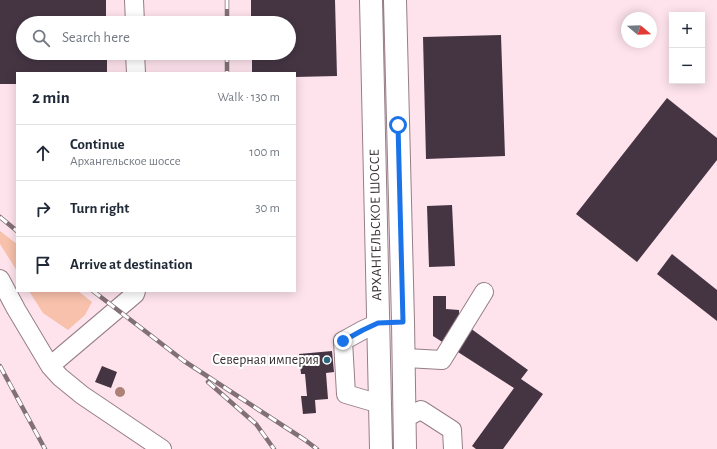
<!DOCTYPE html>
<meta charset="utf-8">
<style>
:root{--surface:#fff;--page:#f2f2f3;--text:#1f2937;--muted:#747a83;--line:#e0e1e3}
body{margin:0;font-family:"Alegreya Sans",sans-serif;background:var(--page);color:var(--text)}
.controls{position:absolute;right:12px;top:12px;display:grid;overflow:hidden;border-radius:0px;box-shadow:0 2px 10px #0003}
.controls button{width:36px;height:36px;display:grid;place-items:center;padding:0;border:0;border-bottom:1px solid var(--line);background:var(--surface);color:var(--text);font:20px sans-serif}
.compass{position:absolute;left:621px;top:12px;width:36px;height:36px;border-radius:50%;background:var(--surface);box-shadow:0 2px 10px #0003;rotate:109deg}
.stop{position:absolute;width:12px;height:12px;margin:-9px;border:3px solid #1a73e8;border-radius:50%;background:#fff}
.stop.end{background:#1a73e8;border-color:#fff;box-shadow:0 1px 4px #0008}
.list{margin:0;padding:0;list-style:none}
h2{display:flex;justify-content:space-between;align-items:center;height:52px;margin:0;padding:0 16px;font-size:17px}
h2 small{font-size:13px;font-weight:400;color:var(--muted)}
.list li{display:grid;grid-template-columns:26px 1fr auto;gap:12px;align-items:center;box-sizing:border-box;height:56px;padding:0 16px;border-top:1px solid var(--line)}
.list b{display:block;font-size:15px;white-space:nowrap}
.list p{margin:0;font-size:13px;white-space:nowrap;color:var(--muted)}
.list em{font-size:13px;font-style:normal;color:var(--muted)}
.icon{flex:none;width:22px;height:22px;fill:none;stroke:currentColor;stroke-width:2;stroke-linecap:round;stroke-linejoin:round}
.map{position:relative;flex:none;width:717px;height:449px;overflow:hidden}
.search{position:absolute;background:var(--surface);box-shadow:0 2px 10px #0003;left:16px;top:16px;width:280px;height:44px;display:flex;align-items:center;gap:10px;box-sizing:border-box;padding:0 14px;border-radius:22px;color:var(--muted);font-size:15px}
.panel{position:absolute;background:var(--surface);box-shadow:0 2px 10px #0003;left:16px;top:72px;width:280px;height:220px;border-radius:0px}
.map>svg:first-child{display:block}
.green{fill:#f7c1ab}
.building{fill:#453543}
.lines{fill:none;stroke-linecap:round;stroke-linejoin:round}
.minor-casing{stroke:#967e87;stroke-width:20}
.major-casing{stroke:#967e87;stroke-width:24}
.minor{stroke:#fff;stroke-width:18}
.major{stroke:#fff;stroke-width:22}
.rail-casing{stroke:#817177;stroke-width:4.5}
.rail{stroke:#fff;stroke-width:3;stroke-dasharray:9;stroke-linecap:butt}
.tree{fill:#ae8176}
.route{stroke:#1a73e8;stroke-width:5}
.poi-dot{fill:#2d667f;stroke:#fff;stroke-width:1.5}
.labels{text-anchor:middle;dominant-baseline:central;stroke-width:4;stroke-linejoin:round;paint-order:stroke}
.street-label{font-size:14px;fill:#3a3034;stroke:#fff}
.poi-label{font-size:14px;fill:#3a3034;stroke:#fff;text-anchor:end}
</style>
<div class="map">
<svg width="717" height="449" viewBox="0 0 717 449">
<rect width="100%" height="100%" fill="#fee3ed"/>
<path class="green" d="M0 231 17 244V271L0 244Z
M29 291H78L92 302 85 315 68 330 43 313Z"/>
<path class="building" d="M0 0H106V23H23V53H107V73H17V84H0Z
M251 0H335L337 76 295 77V73H252V53H289V23H251Z
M501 35 505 156 426 159 423 37Z
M667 98 717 138V160L637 262 576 214Z
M452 205 455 266 429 267 427 206Z
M672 254 717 290V321L657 274Z
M433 296H446V309L459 310V320L528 370 521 379 543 394 503 449H476L472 446 514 388 433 336Z
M332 351 334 372 326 373 328 399 315 400 316 413 303 414 301 396H307L305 374H301L299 354Z
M102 366 117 372 111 388 95 382Z"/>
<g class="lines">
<defs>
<path id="minor" d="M134 0 135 23
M135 53 136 73
M0 279 16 309 50 366 60 377 82 395 162 449
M378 323 363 330 343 341 346 394 380 404
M406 358 442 360 484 292
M50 366 135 294 136 291
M405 418 421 410 452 430 453 449"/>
<path id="major" d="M371 0 381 449
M395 0 403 322 405 449"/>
</defs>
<use href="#minor" class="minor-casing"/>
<use href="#major" class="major-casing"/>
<use href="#minor" class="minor"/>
<use href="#major" class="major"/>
<defs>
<path id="rail" d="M227 0V23
M227 53V73
M0 217 17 231
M93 291 184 361 305 440 317 449
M0 366 45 449
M208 382 256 424 274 449"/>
</defs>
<use href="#rail" class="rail-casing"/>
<use href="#rail" class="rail"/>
</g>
<circle class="tree" cx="120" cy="392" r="5"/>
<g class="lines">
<path class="route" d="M343 341 363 330 378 323 403 322 398 125"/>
</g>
<circle class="poi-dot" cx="327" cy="360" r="4"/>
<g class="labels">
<g class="street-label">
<text transform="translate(376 225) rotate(-91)">АРХАНГЕЛЬСКОЕ ШОССЕ</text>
</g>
<g class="poi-label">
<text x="319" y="360">Северная империя</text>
</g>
</g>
</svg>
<div class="controls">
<button>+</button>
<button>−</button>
</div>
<svg class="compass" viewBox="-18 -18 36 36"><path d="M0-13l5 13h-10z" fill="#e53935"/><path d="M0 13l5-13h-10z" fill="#747a83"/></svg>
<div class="stop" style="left:398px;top:125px"></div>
<div class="stop end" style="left:343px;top:341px"></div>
<div class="search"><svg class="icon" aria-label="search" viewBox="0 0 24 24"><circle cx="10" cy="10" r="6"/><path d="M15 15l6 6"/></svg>Search here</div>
<section class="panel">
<h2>2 min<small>Walk · 130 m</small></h2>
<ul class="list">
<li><svg class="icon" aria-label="ahead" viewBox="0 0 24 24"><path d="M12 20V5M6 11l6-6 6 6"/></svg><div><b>Continue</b><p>Архангельское шоссе</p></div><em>100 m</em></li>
<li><svg class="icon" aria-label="right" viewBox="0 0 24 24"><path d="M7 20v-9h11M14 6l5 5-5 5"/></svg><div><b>Turn right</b></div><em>30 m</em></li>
<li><svg class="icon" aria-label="arrive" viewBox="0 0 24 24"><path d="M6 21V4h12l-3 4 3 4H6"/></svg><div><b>Arrive at destination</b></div></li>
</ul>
</section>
</div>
